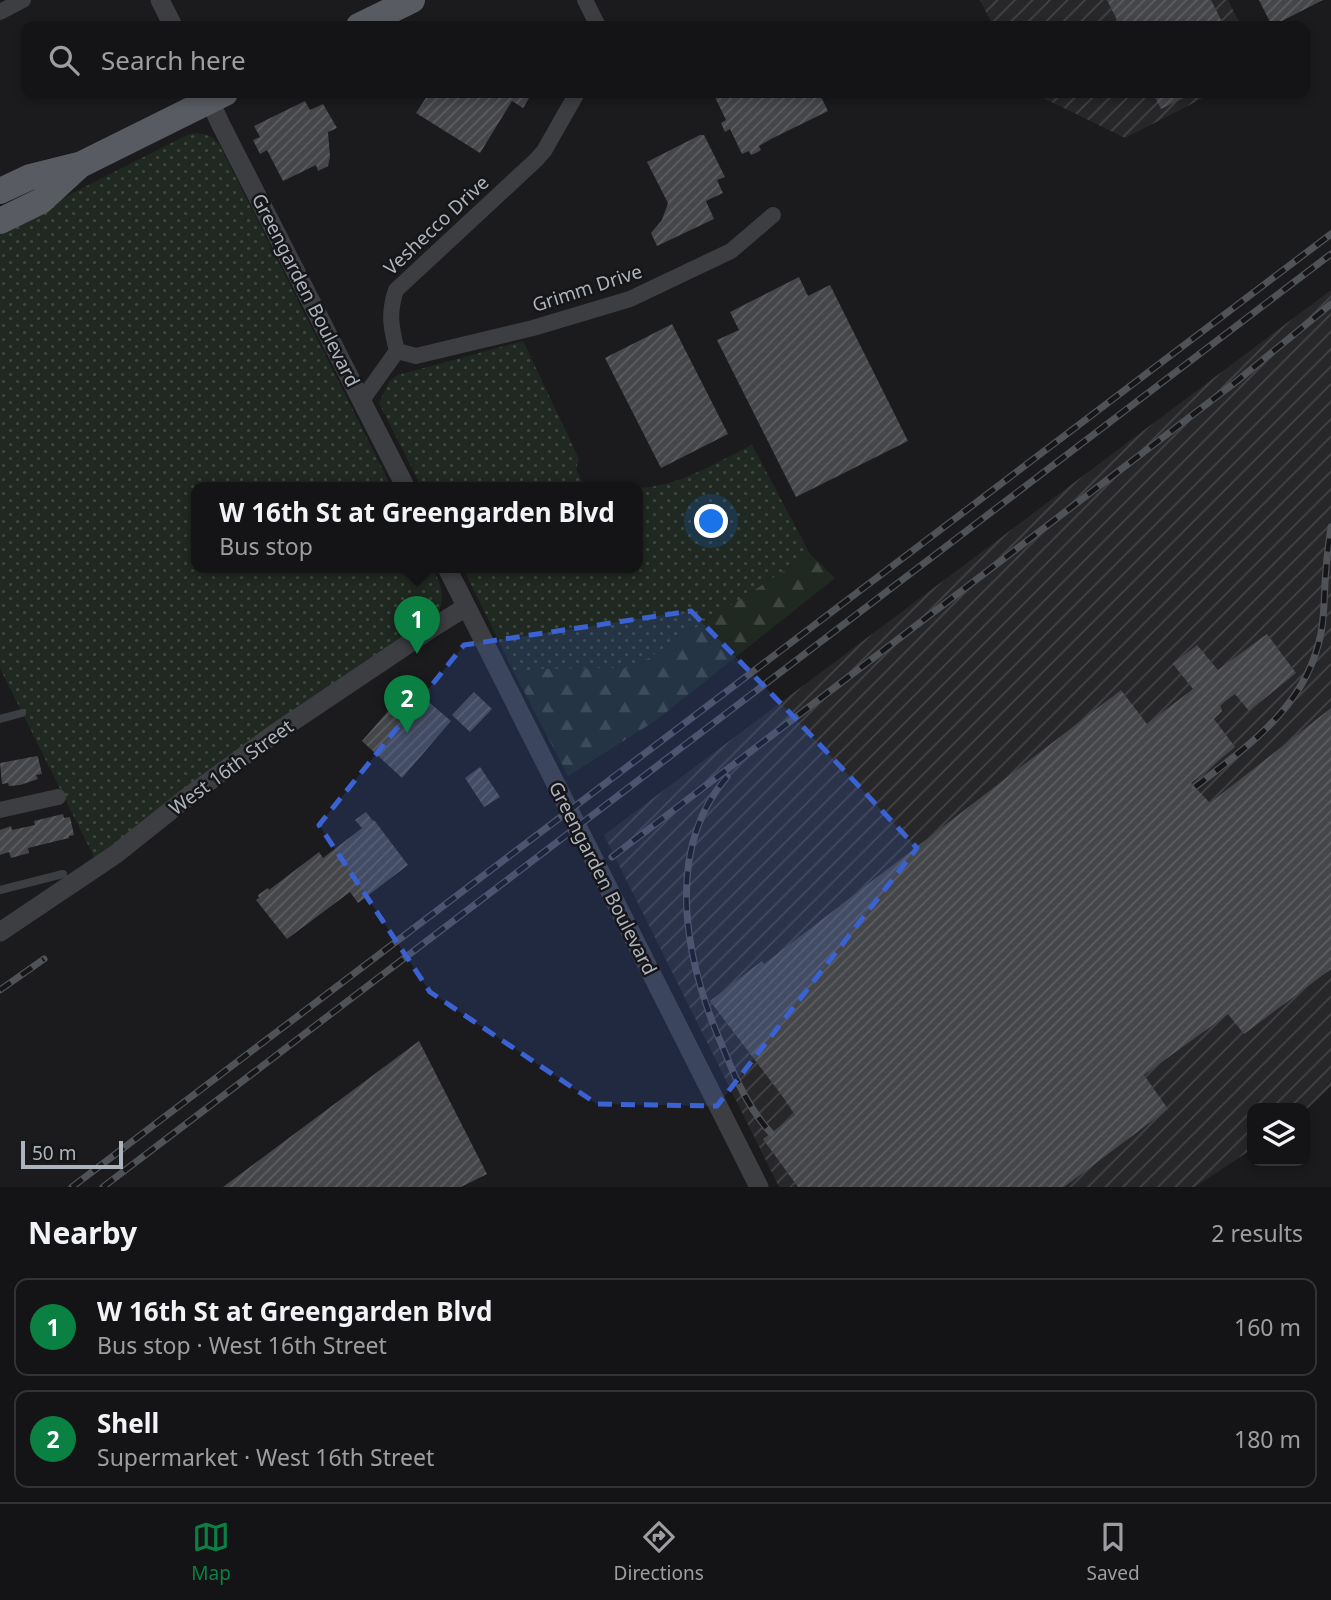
<!DOCTYPE html>
<meta charset="utf-8">
<style>
:root{--surface:#141416;--page:#212123;--text:#f1f3f6;--muted:#9d9ea1;--line:#333335;--accent:#0b8043}
body{margin:0;font-family:"Noto Sans",sans-serif;background:var(--page);color:var(--text)}
.controls{position:absolute;right:21px;bottom:21px;display:grid;overflow:hidden;border-radius:14px;box-shadow:0 4px 10px #0003}
.controls button{width:63px;height:63px;display:grid;place-items:center;padding:0;border:0;border-bottom:2px solid var(--line);background:var(--surface);color:var(--text);font:35px sans-serif}
.scale{position:absolute;left:21px;bottom:18px;width:102px;box-sizing:border-box;padding-left:7px;border:4px solid #adb4bd;border-top:0;font-size:19px;line-height:24px;white-space:nowrap;color:#adb4bd;-webkit-text-stroke:5px #161618;paint-order:stroke}
.you{position:absolute;left:712px;top:522px;width:24px;height:24px;margin:-18px;border:5px solid #fff;border-radius:50%;background:#1a73e8;box-shadow:0 0 0 10px #1a73e833}
.badge{display:grid;place-items:center;width:46px;height:46px;border-radius:50%;background:var(--accent);color:#fff;font-size:23px;font-weight:700}
.pin{position:absolute;translate:-50% -58px;filter:drop-shadow(0 2px 4px #0008)}
.pin::after{content:'';position:absolute;top:37px;width:24px;height:21px;background:inherit;clip-path:polygon(0 0,100% 0,50% 100%)}
.popup{position:absolute;left:191px;top:482px;width:452px;height:91px;box-sizing:border-box;display:grid;place-content:center;border-radius:14px;background:var(--surface);filter:drop-shadow(0 2px 5px #0005);font-size:23px;white-space:nowrap;color:var(--muted)}
.popup b{font-size:26px;color:var(--text)}
.popup::after{content:'';position:absolute;left:50%;top:100%;margin-left:-14px;border:14px solid transparent;border-top-color:var(--surface)}
.list{margin:0;padding:0;list-style:none}
h2{display:flex;justify-content:space-between;align-items:center;height:91px;margin:0;padding:0 28px;font-size:30px}
h2 small{font-size:23px;font-weight:400;color:var(--muted)}
.list li{display:grid;grid-template-columns:46px 1fr auto;gap:21px;align-items:center;box-sizing:border-box;height:98px;margin:0 14px 14px;padding:0 14px;border:2px solid var(--line);border-radius:14px}
.list b{display:block;font-size:26px;white-space:nowrap}
.list p{margin:0;font-size:23px;white-space:nowrap;color:var(--muted)}
.list em{font-size:23px;font-style:normal;color:var(--muted)}
.icon{flex:none;width:38px;height:38px;fill:none;stroke:currentColor;stroke-width:2;stroke-linecap:round;stroke-linejoin:round}
.map{position:relative;flex:none;width:1331px;height:1187px;overflow:hidden}
.search{position:absolute;background:var(--surface);box-shadow:0 4px 10px #0003;left:21px;right:21px;top:21px;height:77px;display:flex;align-items:center;gap:18px;box-sizing:border-box;padding:0 24px;border-radius:14px;color:var(--muted);font-size:26px}
.sheet{height:315px;background:var(--surface)}
nav{display:flex;justify-content:space-around;align-items:center;box-sizing:border-box;height:98px;border-top:2px solid var(--line);background:var(--surface);font-size:19px;color:var(--muted)}
nav a{display:grid;justify-items:center;gap:4px}
nav .on{color:var(--accent)}
.map>svg:first-child{display:block}
.industrial{fill:url(#industrial-furrows)}
.grass{fill:url(#grass-dots)}
.forest{fill:url(#forest-firs)}
.building{fill:url(#building-hatch)}
.lines{fill:none;stroke-linecap:round;stroke-linejoin:round}
.service{stroke:#3c3e42;stroke-width:8}
.minor{stroke:#3c3e42;stroke-width:16}
.tertiary{stroke:#3c3e42;stroke-width:19}
.primary{stroke:#585b61;stroke-width:26}
.rail-casing{stroke:#4f5257;stroke-width:7}
.rail{stroke:#161618;stroke-width:4.5;stroke-dasharray:13;stroke-linecap:butt}
.marked{fill:#3a62d3;fill-opacity:0.2;stroke:#3a62d3;stroke-width:5;stroke-dasharray:14 9;stroke-linejoin:round}
.labels{text-anchor:middle;dominant-baseline:central;stroke-width:5;stroke-linejoin:round;paint-order:stroke}
.street-label{font-size:19px;fill:#adb4bd;stroke:#161618}
</style>
<div class="map">
<svg width="1331" height="1187" viewBox="0 0 1331 1187">
<defs>
<pattern id="industrial-furrows" width="10" height="10" patternUnits="userSpaceOnUse" patternTransform="scale(1.75)"><rect width="10" height="10" fill="#27272a"/><path d="M-1 1l2-2M0 10L10 0M9 11l2-2" fill="none" stroke="#444447"/></pattern>
<pattern id="grass-dots" width="8" height="8" patternUnits="userSpaceOnUse" patternTransform="scale(1.75)"><rect width="8" height="8" fill="#202921"/><path d="M2 2h.1M6 6h.1" fill="none" stroke="#3e463f" stroke-width="1.8" stroke-linecap="round"/></pattern>
<pattern id="forest-firs" width="22" height="20" patternUnits="userSpaceOnUse" patternTransform="scale(1.75)"><rect width="22" height="20" fill="#202921"/><path d="M5 1l3.5 6h-7zM16 11l3.5 6h-7z" fill="#3e463f"/></pattern>
<pattern id="building-hatch" width="6" height="6" patternUnits="userSpaceOnUse" patternTransform="scale(1.75)"><rect width="6" height="6" fill="#45464a"/><path d="M-1 1l2-2M0 6l6-6M5 7l2-2" fill="none" stroke="#5d5e62"/></pattern>
</defs>
<rect width="100%" height="100%" fill="#1b1b1d"/>
<path class="industrial" d="M980 0H1228L1241 26H993Z
M1033 93H1213L1125 138Z
M1331 290V1086L1305 1111V1108H1252V1149L1195 1187H779L604 835Z"/>
<path class="grass" d="M193 133C205 133 213 136 220 146L392 488H196V568H433C441 585 448 601 434 618L95 859 0 668V230L187 135Z
M523 341 579 459 576 469 585 488H422L379 403 390 380 398 375Z
M752 445 810 554 633 668 542 669 514 672 463 568H638V488C678 487 717 462 752 445Z"/>
<path class="forest" d="M810 554 835 578 655 721 568 776 514 672 542 669 633 668Z"/>
<path class="building" d="M1107 0H1211L1224 26H1120Z
M1259 0H1323L1272 26Z
M429 93H532L523 108 512 101 480 153 416 113Z
M713 93H819L828 111 771 139 759 146 761 150 756 153 751 155 749 151 742 154 730 129 725 132 721 123 726 120Z
M1153 93H1193L1161 109Z
M305 101 310 110 323 104 337 128 328 132 330 157 328 166 318 171 316 165 283 181 267 150 260 154 253 140 260 137 254 126Z
M700 135H704L725 177 717 180 723 193 706 201 714 219 657 246 651 233 662 220 668 203 647 162Z
M799 277 808 296 830 285 908 441 796 497 717 340 739 330 730 312Z
M672 324 728 434 661 468 605 358Z
M1267 634 1296 673 1249 711 1235 694 1220 705 1222 711 1214 719 1235 747 1191 783 1210 803 1331 708V969L1244 1034 1228 1014 1144 1075 1168 1109 1064 1187H798L763 1139 795 1115 783 1097 710 1001 762 961 764 964 1121 690 1147 724 1193 689 1173 664 1197 645 1218 670Z
M410 686 451 721 402 778 362 741Z
M474 692 492 709 470 732 452 715Z
M37 756 38 757 42 774 36 775 38 779 20 785 9 786 8 783 2 784 0 763Z
M480 767 500 797 484 807 465 778Z
M366 812 373 821 374 820 408 865 358 903 350 892 287 939 256 900 259 898 258 895 268 888 269 890 319 852 323 858 362 828 355 820Z
M63 814 64 818 70 817 74 835 69 836V838L28 848 29 853 11 858 9 852 0 855V830L11 826 12 830 35 825 34 821Z
M419 1041 487 1174 461 1187H223Z"/>
<g class="lines">
<path class="service" d="M0 719 22 713
M0 890 63 874"/>
<path class="minor" d="M585 0 598 26
M0 12 23 0
M397 351 416 356 533 328 630 299 731 251 773 215
M362 400 397 351C391 327 388 314 396 290L536 160 544 151 577 93
M0 810 58 797"/>
<path class="tertiary" d="M160 0 173 26
M206 93 221 125 406 488
M447 568 759 1187
M0 932 116 854 185 799 274 734 429 630 466 607"/>
<path class="primary" d="M359 26 412 0
M0 191 30 177 82 164 225 93
M0 221 41 201 78 167"/>
<defs>
<path id="rail" d="M727 777C661 853 687 967 724 1050 736 1080 749 1109 771 1133
M1195 787C1249 745 1307 706 1321 633 1325 612 1324 591 1326 569 1327 555 1329 541 1331 527
M612 857 1237 381 1331 304
M0 990 44 959
M72 1187 1331 234
M103 1187 1331 254"/>
</defs>
<use href="#rail" class="rail-casing"/>
<use href="#rail" class="rail"/>
</g>
<path class="marked" d="M691 611 792 715 917 848 717 1106 597 1104 430 992 319 825 464 645Z"/>
<g class="labels">
<g class="street-label">
<text transform="translate(436 225) rotate(-43)">Veshecco Drive</text>
<text transform="translate(587 288) rotate(-18)">Grimm Drive</text>
<text transform="translate(306 290) rotate(63)">Greengarden Boulevard</text>
<text transform="translate(231 767) rotate(-36)">West 16th Street</text>
<text transform="translate(603 878) rotate(63)">Greengarden Boulevard</text>
</g>
</g>
</svg>
<div class="controls">
<button><svg class="icon" aria-label="layers" viewBox="0 0 24 24"><path d="M12 4l9 5-9 5-9-5zM3 14l9 5 9-5"/></svg></button>
</div>
<div class="scale">50 m</div>
<div class="you"></div>
<div class="pin badge" style="left:417px;top:654px">1</div>
<div class="popup"><b>W 16th St at Greengarden Blvd</b>Bus stop</div>
<div class="pin badge" style="left:407px;top:733px">2</div>
<div class="search"><svg class="icon" aria-label="search" viewBox="0 0 24 24"><circle cx="10" cy="10" r="6"/><path d="M15 15l6 6"/></svg>Search here</div>
</div>
<section class="sheet">
<h2>Nearby<small>2 results</small></h2>
<ul class="list">
<li><span class="badge">1</span><div><b>W 16th St at Greengarden Blvd</b><p>Bus stop · West 16th Street</p></div><em>160 m</em></li>
<li><span class="badge">2</span><div><b>Shell</b><p>Supermarket · West 16th Street</p></div><em>180 m</em></li>
</ul>
</section>
<nav>
<a class="on"><svg class="icon" aria-label="map" viewBox="0 0 24 24"><path d="M3 6l6-2 6 2 6-2v14l-6 2-6-2-6 2zM9 4v14M15 6v14"/></svg>Map</a>
<a><svg class="icon" aria-label="directions" viewBox="0 0 24 24"><path d="M12 3l9 9-9 9-9-9zM9 14v-3h6M13 9l2 2-2 2"/></svg>Directions</a>
<a><svg class="icon" aria-label="saved" viewBox="0 0 24 24"><path d="M7 4h10v16l-5-4-5 4z"/></svg>Saved</a>
</nav>
